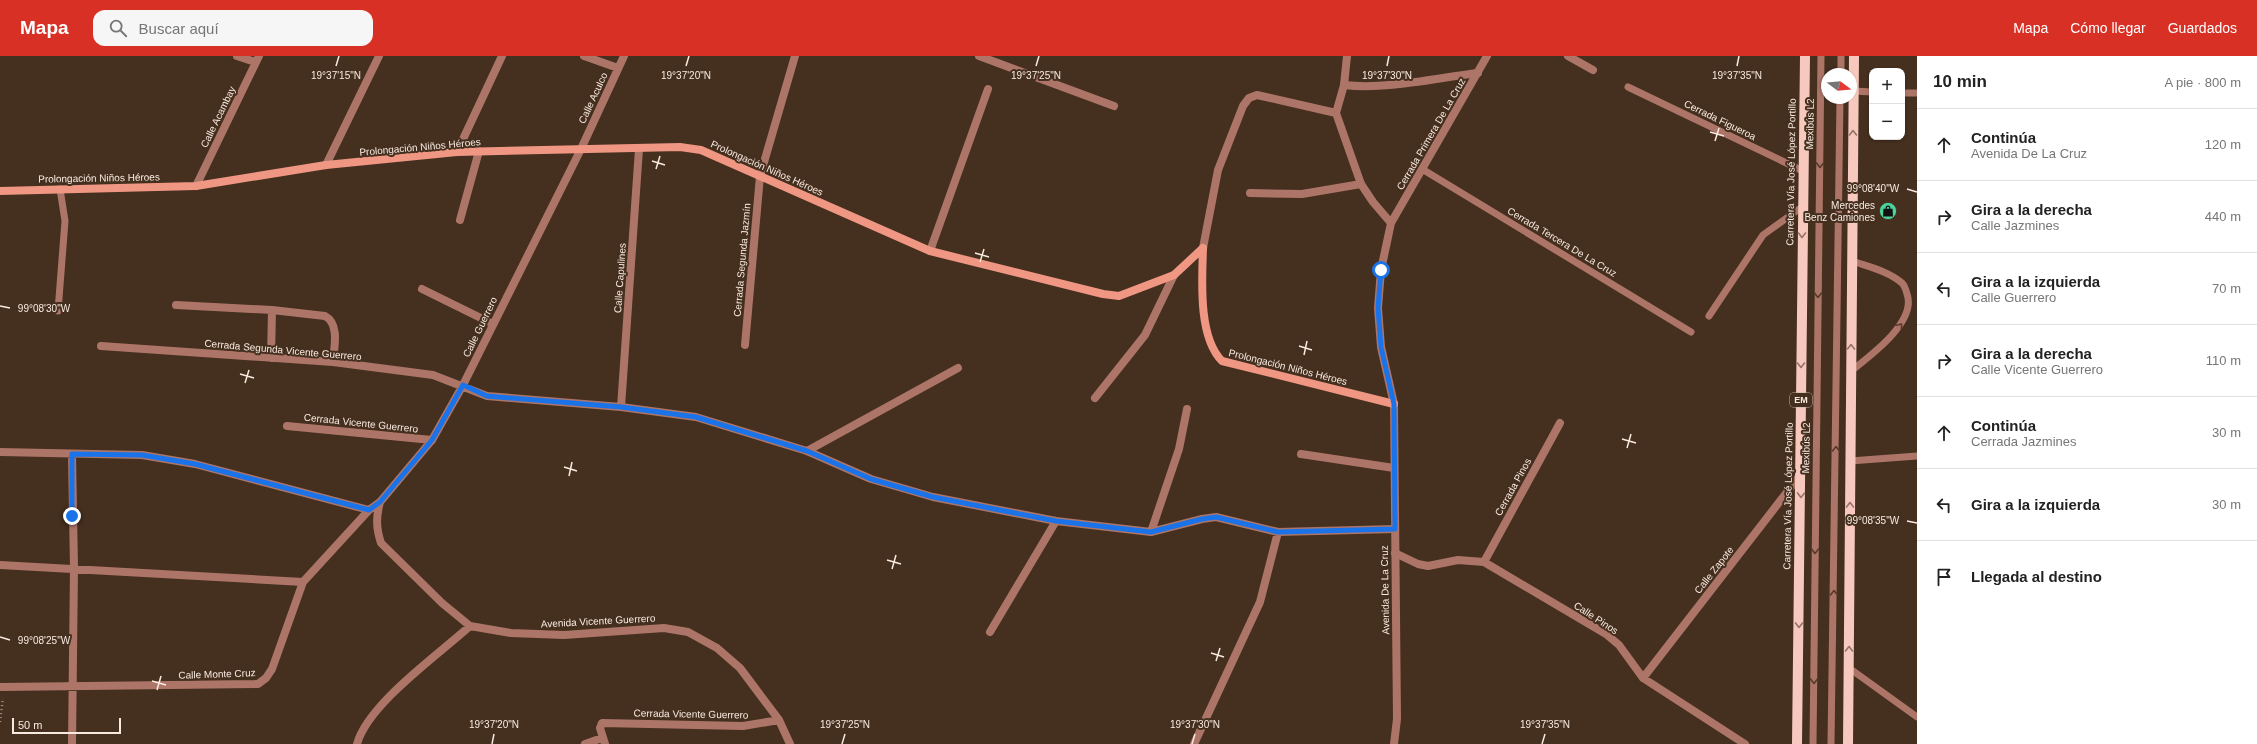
<!DOCTYPE html>
<html lang="es">
<meta charset="utf-8">
<style>
:root{--surface:#fff;--page:#f6f6f6;--text:#222;--muted:#767676;--line:#e0e0e0;--accent:#d93025}
body{margin:0;font-family:Arial,sans-serif;background:var(--page);color:var(--text)}
.controls{position:absolute;right:12px;top:12px;display:grid;overflow:hidden;border-radius:8px;box-shadow:0 1px 3px #0004}
.controls button{width:36px;height:36px;display:grid;place-items:center;padding:0;border:0;border-bottom:1px solid var(--line);background:var(--surface);color:var(--text);font:20px sans-serif}
.compass{position:absolute;left:1821px;top:12px;width:36px;height:36px;border-radius:50%;background:var(--surface);box-shadow:0 1px 3px #0004;rotate:106deg}
.scale{position:absolute;left:12px;bottom:10px;width:109px;box-sizing:border-box;padding-left:4px;border:2px solid #f9eae0;border-top:0;font-size:11px;line-height:14px;white-space:nowrap;color:#f9eae0;-webkit-text-stroke:3px #452f1f;paint-order:stroke}
.stop{position:absolute;width:12px;height:12px;margin:-9px;border:3px solid #1a73e8;border-radius:50%;background:#fff}
.stop.end{background:#1a73e8;border-color:#fff;box-shadow:0 1px 4px #0008}
.list{margin:0;padding:0;list-style:none}
h2{display:flex;justify-content:space-between;align-items:center;height:52px;margin:0;padding:0 16px;font-size:17px}
h2 small{font-size:13px;font-weight:400;color:var(--muted)}
.list li{display:grid;grid-template-columns:26px 1fr auto;gap:12px;align-items:center;box-sizing:border-box;height:72px;padding:0 16px;border-top:1px solid var(--line)}
.list b{display:block;font-size:15px;white-space:nowrap}
.list p{margin:0;font-size:13px;white-space:nowrap;color:var(--muted)}
.list em{font-size:13px;font-style:normal;color:var(--muted)}
.icon{flex:none;width:22px;height:22px;fill:none;stroke:currentColor;stroke-width:2;stroke-linecap:round;stroke-linejoin:round}
.map{position:relative;flex:none;width:1917px;height:688px;overflow:hidden}
header{display:flex;align-items:center;gap:24px;box-sizing:border-box;height:56px;padding:0 20px;background:var(--accent);color:#fff}
header strong{font-size:19px}
nav{display:flex;gap:22px;margin-inline-start:auto;font-size:14px}
.search{width:280px;height:36px;background:var(--page);display:flex;align-items:center;gap:10px;box-sizing:border-box;padding:0 14px;border-radius:12px;color:var(--muted);font-size:15px}
main{display:flex}
aside{flex:1;background:var(--surface)}
.map>svg:first-child{display:block}
.lines{fill:none;stroke-linecap:round;stroke-linejoin:round}
.path{stroke:#a59286;stroke-width:2.5;stroke-dasharray:1 3;stroke-linecap:butt}
.service{stroke:#ad7568;stroke-width:7}
.minor{stroke:#ad7568;stroke-width:8}
.tertiary{stroke:#ad7568;stroke-width:8}
.secondary{stroke:#f09784;stroke-width:8}
.primary{stroke:#f7c9be;stroke-width:10}
.oneway{stroke:#957467}
.oneway2{stroke:#553a2a}
.route{stroke:#1a73e8;stroke-width:5}
.ticks{fill:none;stroke:#f9eae0;stroke-width:1.5}
.labels{text-anchor:middle;dominant-baseline:central;stroke-width:4;stroke-linejoin:round;paint-order:stroke}
.shield{fill:#452f1f;stroke:#c3b2a6;stroke-width:1}
.shield-label{font-size:9px;font-weight:bold;fill:#f9eae0}
.street-label{font-size:10px;fill:#f9eae0;stroke:#452f1f}
.poi-label{font-size:10px;fill:#f9eae0;stroke:#452f1f;text-anchor:end}
.ticks-label{font-size:10px;text-anchor:middle;fill:#f9eae0;stroke:#452f1f;stroke-width:4;stroke-linejoin:round;paint-order:stroke}
</style>
<header>
<strong>Mapa</strong>
<div class="search"><svg class="icon" aria-label="search" viewBox="0 0 24 24"><circle cx="10" cy="10" r="6"/><path d="M15 15l6 6"/></svg>Buscar aquí</div>
<nav><a>Mapa</a><a>Cómo llegar</a><a>Guardados</a></nav>
</header>
<main>
<div class="map">
<svg width="1917" height="688" viewBox="0 0 1917 688">
<rect width="100%" height="100%" fill="#452f1f"/>
<g class="lines">
<path class="path" d="M0 666 3 642"/>
<path class="service" d="M1841 18V0
M1628 31 1803 115
M1853 35 1872 36
M1902 37H1917
M1422 113 1691 276
M58 255 65 165 60 133
M1709 260 1763 179 1802 151
M1851 315C1870 300 1917 266 1907 238 1906 234 1905 230 1902 227 1888 215 1869 211 1852 205
M1850 405 1917 400
M1849 612 1917 661
M1813 688 1821 0
M1831 688 1840 42"/>
<path class="minor" d="M237 0 255 6
M584 0 618 12
M979 0 1114 50
M1568 0 1593 14
M1344 29C1386 34 1436 22 1478 17
M457 96 502 0
M326 109 379 0
M196 130 259 0
M1250 137 1302 138 1361 128
M460 164 479 95
M930 195 988 33
M422 233 493 268
M176 249 272 254 325 260C340 268 334 292 333 306
M745 289 760 120 795 0
M101 290 333 306 433 319 487 340 621 351 696 361 807 395 871 423 933 441 1056 465 1151 476 1202 463 1216 461 1278 476 1395 473
M271 302 272 254
M1095 342 1145 279 1174 219
M621 351 639 93
M287 370 432 384
M807 395 958 312
M0 396 142 399 195 408 369 454
M1301 398 1394 412
M380 446C376 461 376 472 381 487L442 547 470 570 511 577 564 579 664 572 688 576 717 592 740 612 779 664 790 688
M1151 476 1179 393 1187 353
M1395 497 1418 508 1428 510 1458 504 1484 506 1606 578 1619 589 1643 622 1745 688
M1484 506 1560 367
M0 509 303 526
M990 576 1056 465
M1643 622 1801 418
M0 631 258 628 266 622 272 613 303 526 369 454 380 446 432 384 463 329 581 93 624 0
M72 688 74 512 72 398
M357 688C368 648 438 599 470 570
M585 688 602 682
M605 688 600 672 602 667 743 670 779 664
M1194 688 1260 546 1278 476"/>
<path class="tertiary" d="M1347 0 1344 29 1336 57 1361 128 1373 146 1391 167
M1203 192 1218 114 1243 50 1249 42 1257 39 1336 57
M1394 688 1397 663 1394 348 1381 291 1378 252 1381 214 1391 167 1487 0"/>
<path class="secondary" d="M0 135 196 130 326 109 457 96 680 91 701 94 930 195 1103 238 1119 240 1174 219 1203 192
M1203 192C1202 224 1198 281 1222 305L1394 348"/>
<path class="primary" d="M1797 688 1805 0
M1848 688 1854 0"/>
</g>
<defs><path id="oneway-chevron" d="M-2-3.5L2.5 0L-2 3.5" fill="none" stroke-width="1.6" stroke-linecap="round" stroke-linejoin="round"/></defs>
<g class="oneway">
<use href="#oneway-chevron" transform="translate(1853 77) rotate(-90)"/>
<use href="#oneway-chevron" transform="translate(1802 179) rotate(90)"/>
<use href="#oneway-chevron" transform="translate(1851 291) rotate(-89)"/>
<use href="#oneway-chevron" transform="translate(1801 309) rotate(90)"/>
<use href="#oneway-chevron" transform="translate(1801 439) rotate(91)"/>
<use href="#oneway-chevron" transform="translate(1850 449) rotate(-90)"/>
<use href="#oneway-chevron" transform="translate(1799 569) rotate(91)"/>
<use href="#oneway-chevron" transform="translate(1849 593) rotate(-90)"/>
</g>
<g class="oneway2">
<use href="#oneway-chevron" transform="translate(1820 109) rotate(91)"/>
<use href="#oneway-chevron" transform="translate(1818 239) rotate(91)"/>
<use href="#oneway-chevron" transform="translate(1900 270) rotate(-50)"/>
<use href="#oneway-chevron" transform="translate(1836 393) rotate(-89)"/>
<use href="#oneway-chevron" transform="translate(1815 495) rotate(91)"/>
<use href="#oneway-chevron" transform="translate(1834 537) rotate(-89)"/>
<use href="#oneway-chevron" transform="translate(1814 625) rotate(91)"/>
</g>
<g class="lines">
<path class="route" d="M72 460V398L142 399 195 408 369 454 380 446 432 384 463 329 487 340 621 351 696 361 807 395 871 423 933 441 1056 465 1151 476 1202 463 1216 461 1278 476 1395 473 1394 348 1381 291 1378 252 1381 214"/>
</g>
<path class="ticks" d="M336 10 339 0M686 10 689 0M1036 10 1039 0M1387 10 1389 0M1737 10 1739 0M1710 76 1724 80M1715 85 1719 72M652 105 665 109M656 113 660 100M1907 133 1917 136M975 197 989 201M980 206 984 193M0 250 10 252M1299 290 1312 294M1304 299 1307 285M240 318 254 322M245 327 249 314M1622 383 1636 387M1627 392 1631 378M564 411 577 415M569 420 572 406M1907 465 1917 467M887 504 901 508M892 513 896 499M0 581 10 584M1211 597 1224 601M1216 605 1220 592M152 625 166 629M157 634 161 620M492 688 494 678M842 688 845 678M1192 688 1195 678M1542 688 1545 678"/>
<defs>
<symbol id="shop-disc" viewBox="-11 -11 22 22"><circle r="9.5" fill="#4bd49b" stroke="#452f1f"/><path d="M-5-2.5h2.3a2.7 3.5 0 0 1 5.4 0H5L5.5 6h-11ZM-1.5-2.5h3a1.5 2.3 0 0 0-3 0Z" fill="#111"/></symbol>
</defs>
<g fill-rule="evenodd">
<use href="#shop-disc" x="1878" y="145" width="20" height="20"/>
</g>
<g class="labels">
<rect class="shield" x="1790" y="337" width="22" height="14" rx="3"/>
<g class="shield-label">
<text x="1801" y="344">EM</text>
</g>
<g class="street-label">
<text transform="translate(593 42) rotate(-65)">Calle Aculco</text>
<text transform="translate(218 61) rotate(-64)">Calle Acambay</text>
<text transform="translate(1720 64) rotate(26)">Cerrada Figueroa</text>
<text transform="translate(1810 68) rotate(-89)">Mexibús L2</text>
<text transform="translate(1431 78) rotate(-60)">Cerrada Primera De La Cruz</text>
<text transform="translate(420 91) rotate(-5)">Prolongación Niños Héroes</text>
<text transform="translate(767 112) rotate(24)">Prolongación Niños Héroes</text>
<text transform="translate(1791 116) rotate(-89)">Carretera Vía José López Portillo</text>
<text transform="translate(99 122) rotate(-1)">Prolongación Niños Héroes</text>
<text transform="translate(1562 186) rotate(31)">Cerrada Tercera De La Cruz</text>
<text transform="translate(742 204) rotate(-85)">Cerrada Segunda Jazmín</text>
<text transform="translate(620 222) rotate(-86)">Calle Capulines</text>
<text transform="translate(480 271) rotate(-64)">Calle Guerrero</text>
<text transform="translate(283 294) rotate(5)">Cerrada Segunda Vicente Guerrero</text>
<text transform="translate(1288 311) rotate(14)">Prolongación Niños Héroes</text>
<text transform="translate(361 367) rotate(6)">Cerrada Vicente Guerrero</text>
<text transform="translate(1806 392) rotate(-89)">Mexibús L2</text>
<text transform="translate(1513 431) rotate(-61)">Cerrada Pinos</text>
<text transform="translate(1788 440) rotate(-89)">Carretera Vía José López Portillo</text>
<text transform="translate(1714 514) rotate(-52)">Calle Zapote</text>
<text transform="translate(1385 534) rotate(-91)">Avenida De La Cruz</text>
<text transform="translate(1596 562) rotate(33)">Calle Pinos</text>
<text transform="translate(598 565) rotate(-3)">Avenida Vicente Guerrero</text>
<text transform="translate(217 618) rotate(-2)">Calle Monte Cruz</text>
<text transform="translate(691 658) rotate(1)">Cerrada Vicente Guerrero</text>
</g>
<g class="poi-label">
<text x="1875" y="149">Mercedes<tspan x="1875" dy="12">Benz Camiones</tspan></text>
</g>
</g>
<g class="ticks-label">
<text x="336" y="23">19°37'15"N</text>
<text x="686" y="23">19°37'20"N</text>
<text x="1036" y="23">19°37'25"N</text>
<text x="1387" y="23">19°37'30"N</text>
<text x="1737" y="23">19°37'35"N</text>
<text x="1873" y="136">99°08'40"W</text>
<text x="44" y="256">99°08'30"W</text>
<text x="1873" y="468">99°08'35"W</text>
<text x="44" y="588">99°08'25"W</text>
<text x="494" y="672">19°37'20"N</text>
<text x="845" y="672">19°37'25"N</text>
<text x="1195" y="672">19°37'30"N</text>
<text x="1545" y="672">19°37'35"N</text>
</g>
</svg>
<div class="controls">
<button>+</button>
<button>−</button>
</div>
<svg class="compass" viewBox="-18 -18 36 36"><path d="M0-13l5 13h-10z" fill="#e53935"/><path d="M0 13l5-13h-10z" fill="#767676"/></svg>
<div class="scale">50 m</div>
<div class="stop" style="left:1381px;top:214px"></div>
<div class="stop end" style="left:72px;top:460px"></div>
</div>
<aside>
<h2>10 min<small>A pie · 800 m</small></h2>
<ul class="list">
<li><svg class="icon" aria-label="ahead" viewBox="0 0 24 24"><path d="M12 20V5M6 11l6-6 6 6"/></svg><div><b>Continúa</b><p>Avenida De La Cruz</p></div><em>120 m</em></li>
<li><svg class="icon" aria-label="right" viewBox="0 0 24 24"><path d="M7 20v-9h11M14 6l5 5-5 5"/></svg><div><b>Gira a la derecha</b><p>Calle Jazmines</p></div><em>440 m</em></li>
<li><svg class="icon" aria-label="left" viewBox="0 0 24 24"><path d="M17 20v-9H6M10 6l-5 5 5 5"/></svg><div><b>Gira a la izquierda</b><p>Calle Guerrero</p></div><em>70 m</em></li>
<li><svg class="icon" aria-label="right" viewBox="0 0 24 24"><path d="M7 20v-9h11M14 6l5 5-5 5"/></svg><div><b>Gira a la derecha</b><p>Calle Vicente Guerrero</p></div><em>110 m</em></li>
<li><svg class="icon" aria-label="ahead" viewBox="0 0 24 24"><path d="M12 20V5M6 11l6-6 6 6"/></svg><div><b>Continúa</b><p>Cerrada Jazmines</p></div><em>30 m</em></li>
<li><svg class="icon" aria-label="left" viewBox="0 0 24 24"><path d="M17 20v-9H6M10 6l-5 5 5 5"/></svg><div><b>Gira a la izquierda</b></div><em>30 m</em></li>
<li><svg class="icon" aria-label="arrive" viewBox="0 0 24 24"><path d="M6 21V4h12l-3 4 3 4H6"/></svg><div><b>Llegada al destino</b></div></li>
</ul>
</aside>
</main>
